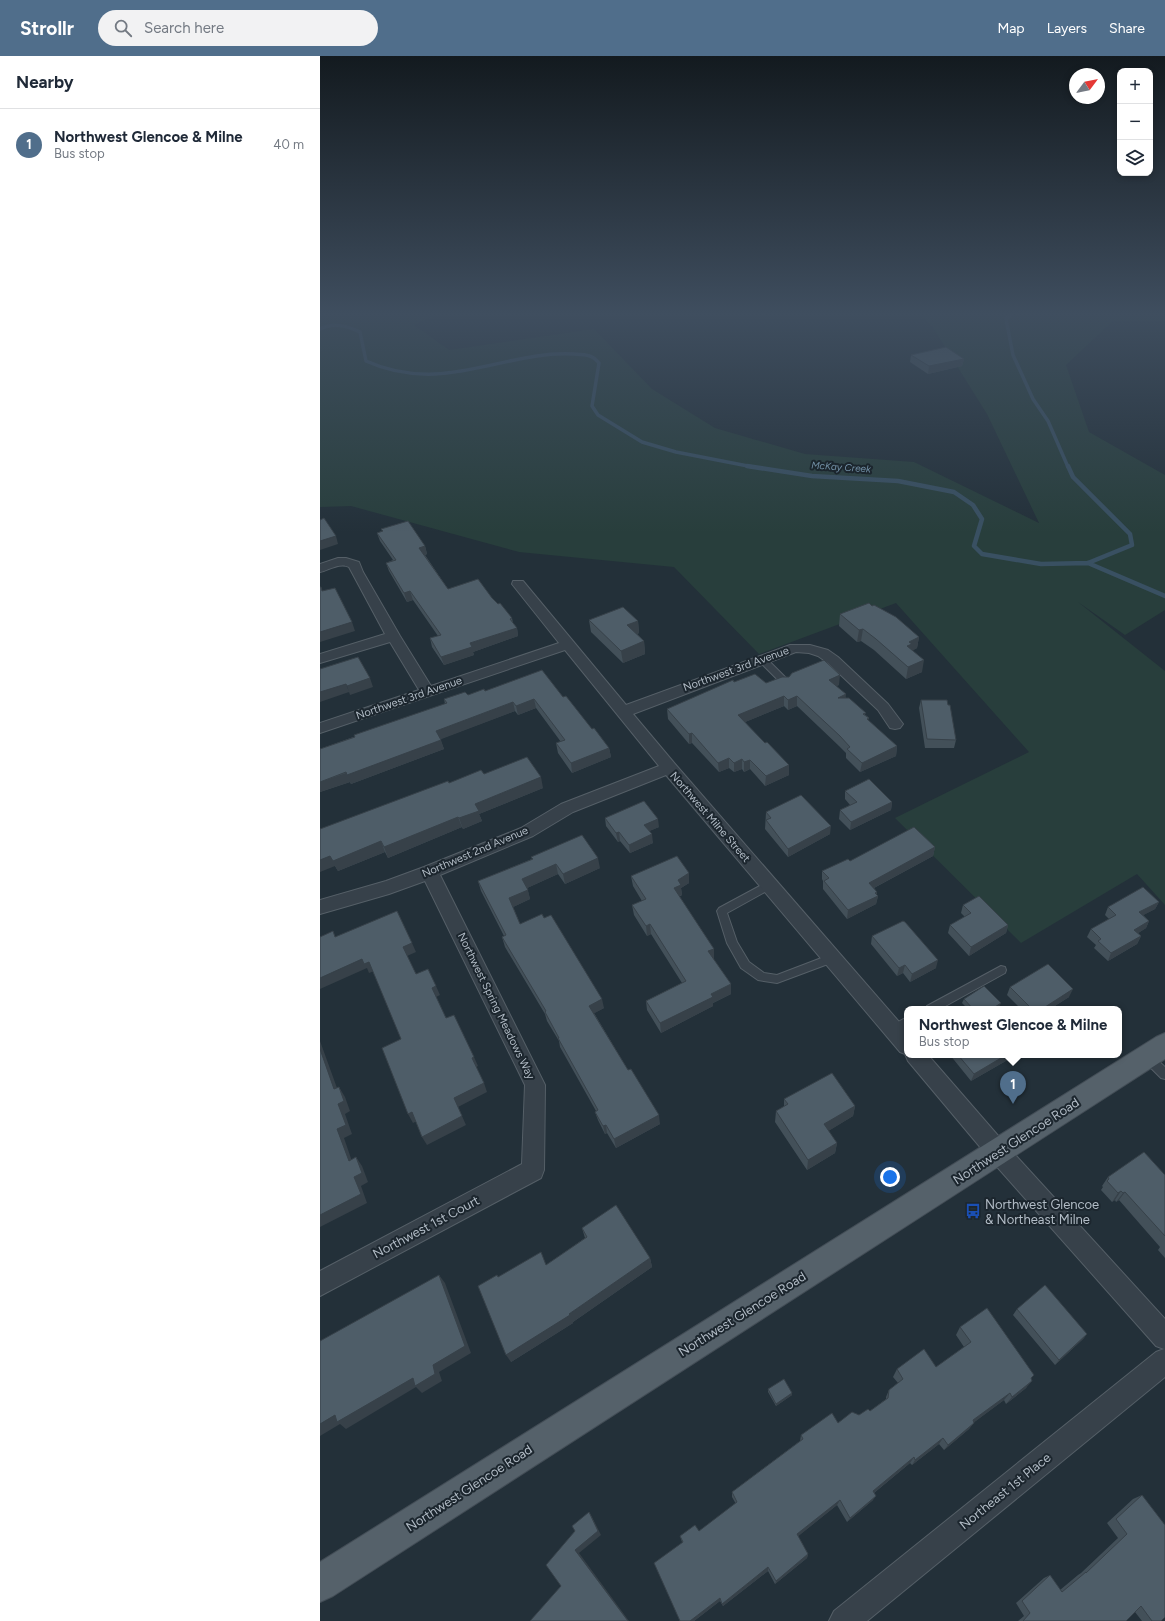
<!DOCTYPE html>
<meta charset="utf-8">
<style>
:root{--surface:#fff;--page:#f2f2f3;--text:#1f2937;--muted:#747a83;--line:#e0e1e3;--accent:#506e8b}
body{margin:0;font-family:Figtree,sans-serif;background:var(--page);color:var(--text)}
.controls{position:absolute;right:12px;top:12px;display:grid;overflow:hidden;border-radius:8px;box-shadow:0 2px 6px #0003}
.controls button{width:36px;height:36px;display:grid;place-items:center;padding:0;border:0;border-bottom:1px solid var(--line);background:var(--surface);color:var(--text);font:20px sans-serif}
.compass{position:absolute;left:749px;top:12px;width:36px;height:36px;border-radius:50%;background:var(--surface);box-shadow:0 2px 6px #0003;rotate:58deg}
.you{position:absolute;left:570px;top:1121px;width:14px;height:14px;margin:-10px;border:3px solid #fff;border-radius:50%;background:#1a73e8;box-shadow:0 0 0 6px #1a73e833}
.badge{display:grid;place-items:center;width:26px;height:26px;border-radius:50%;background:var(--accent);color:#fff;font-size:13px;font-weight:700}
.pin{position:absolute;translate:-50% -33px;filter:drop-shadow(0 1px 2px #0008)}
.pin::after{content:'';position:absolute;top:21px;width:14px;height:12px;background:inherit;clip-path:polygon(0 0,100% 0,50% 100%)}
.popup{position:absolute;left:584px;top:950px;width:218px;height:52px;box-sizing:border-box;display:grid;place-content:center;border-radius:8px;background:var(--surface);filter:drop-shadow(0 1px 3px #0005);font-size:13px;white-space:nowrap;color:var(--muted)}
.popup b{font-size:15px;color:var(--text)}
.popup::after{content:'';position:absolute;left:50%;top:100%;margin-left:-8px;border:8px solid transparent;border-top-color:var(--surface)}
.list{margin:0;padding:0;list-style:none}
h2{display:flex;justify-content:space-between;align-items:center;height:52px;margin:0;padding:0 16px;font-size:17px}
h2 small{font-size:13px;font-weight:400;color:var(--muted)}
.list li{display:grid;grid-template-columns:26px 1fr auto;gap:12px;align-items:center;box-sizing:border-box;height:72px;padding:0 16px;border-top:1px solid var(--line)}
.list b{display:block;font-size:15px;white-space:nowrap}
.list p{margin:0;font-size:13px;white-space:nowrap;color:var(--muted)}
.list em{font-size:13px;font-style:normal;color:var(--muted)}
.icon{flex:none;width:22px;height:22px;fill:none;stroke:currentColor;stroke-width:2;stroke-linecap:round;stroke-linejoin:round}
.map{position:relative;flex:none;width:845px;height:1565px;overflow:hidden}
header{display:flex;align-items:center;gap:24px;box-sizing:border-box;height:56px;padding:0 20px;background:var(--accent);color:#fff}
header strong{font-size:19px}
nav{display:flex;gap:22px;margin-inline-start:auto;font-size:14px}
.search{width:280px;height:36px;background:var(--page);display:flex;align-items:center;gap:10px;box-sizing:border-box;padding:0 14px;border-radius:22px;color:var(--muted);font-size:15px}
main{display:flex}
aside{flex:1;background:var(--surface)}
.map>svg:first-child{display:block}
.green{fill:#283e3c}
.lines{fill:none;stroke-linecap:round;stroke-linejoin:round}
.stream-far1{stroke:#395062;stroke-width:3.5}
.stream{stroke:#395062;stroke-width:4.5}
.lane-casing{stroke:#555f67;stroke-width:2}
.street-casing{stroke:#555f67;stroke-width:2}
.primary-casing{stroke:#434d56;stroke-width:2}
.lane{fill:#37414a;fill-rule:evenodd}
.street{fill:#37414a;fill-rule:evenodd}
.primary{fill:#55616a;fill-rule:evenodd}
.wall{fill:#435059}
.shaded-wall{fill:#374149}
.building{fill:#4e5d68;stroke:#374149}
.labels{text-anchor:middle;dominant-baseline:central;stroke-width:4;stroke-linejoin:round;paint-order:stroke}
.far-water-label{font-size:10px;font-style:italic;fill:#7492a8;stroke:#1c262e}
.street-label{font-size:11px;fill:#b2bcc6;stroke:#1c262e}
.near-street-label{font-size:13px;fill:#b2bcc6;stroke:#1c262e}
.near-poi-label{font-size:13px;fill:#b2bcc6;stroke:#1c262e;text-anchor:start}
</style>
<header>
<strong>Strollr</strong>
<div class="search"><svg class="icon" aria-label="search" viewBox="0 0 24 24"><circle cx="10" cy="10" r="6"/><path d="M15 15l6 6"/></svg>Search here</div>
<nav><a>Map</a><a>Layers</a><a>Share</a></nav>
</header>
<main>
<aside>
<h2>Nearby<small></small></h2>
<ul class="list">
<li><span class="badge">1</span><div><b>Northwest Glencoe &amp; Milne</b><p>Bus stop</p></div><em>40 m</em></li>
</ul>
</aside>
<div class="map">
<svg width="845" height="1565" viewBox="0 0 845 1565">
<rect width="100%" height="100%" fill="#233039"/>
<path class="green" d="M0 258H152L108 262 94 269 129 294 274 273 332 333 395 372 485 398 594 406 719 467 667 358 612 270 599 258H845V265H793L746 309 769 376 845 419V554L805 579 758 546 845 615V849L817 818 701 887 575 762 709 696 576 547 439 598 354 511 199 496 31 450 0 451Z"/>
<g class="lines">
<path class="stream-far1" d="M691 258 686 263 693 299 713 343 728 365 748 411
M0 273C14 266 27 270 40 276L46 305C68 315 90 319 115 318 162 316 207 295 254 298 260 299 267 298 272 301 275 302 277 305 279 307L272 350 278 359 322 386 356 396 433 411"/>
<path class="stream" d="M427 410 492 420 578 425 634 436 653 449 662 463 654 490 662 498 721 508 768 507 812 489 810 478 753 421 748 410
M768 507 845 540"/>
<defs>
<path id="lane" d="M439 601H445L469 625 470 627 469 629H463L439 605Z
M449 825 452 826 454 829 452 832 407 857 417 886 429 906 444 917 457 919 512 898 516 899 517 902 516 905 457 927 438 924 421 912 407 887 397 855 399 852Z
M681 910 685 911 686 914 685 917 620 953H606L607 950Z
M587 961V971L573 979 569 977 568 974 569 971Z
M827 996 831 998 845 1011V1023L841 1022 823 1004 822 1001 823 998Z"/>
<path id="street" d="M18 502H26L39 506 43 516 80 580 111 630 239 587 192 528 193 525H203L306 649 470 589H490L508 594 518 601 568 648 583 668 580 672 575 673 570 672 558 654 508 607 498 600 489 597 476 596 313 658 355 708 587 975V999H608L687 1090 845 1263V1321L547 1565H509L514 1555 836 1296 844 1293 836 1290 671 1104 588 1005 585 998 580 996 346 719 253 756 213 780 120 819 225 1029 224 1114 221 1122 0 1240V1215L202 1108 205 1029 105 825 69 838 0 858V844L66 825 104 811 201 772 241 748 339 710 245 594 0 677V667L99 634 70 586 0 607V598L65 578 29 511C20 506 9 514 0 516V508Z"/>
<path id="primary" d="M845 977V1003L13 1540 0 1546V1506L836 981Z"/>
</defs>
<use href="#lane" class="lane-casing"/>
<use href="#street" class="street-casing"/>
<use href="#primary" class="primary-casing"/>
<use href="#lane" class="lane"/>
<use href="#street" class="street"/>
<use href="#primary" class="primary"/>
</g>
<path class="wall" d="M591 299 644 303 642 310 608 318 590 306Z
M61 473 105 490 107 498 105 499 128 533 172 542 192 562 193 567 197 572 198 580 153 596 154 599 124 609 112 591 110 582 118 580 93 544 87 546 69 515 66 507 73 504 60 485 57 477 62 475Z
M552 550 599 581 597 592 593 594 602 616 586 623 554 594 541 585 537 586 519 570 520 558Z
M269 564 318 565 319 577 317 578 324 585 325 598 303 607 271 576Z
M414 626 519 629 516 630 526 642 549 662 548 664 577 690 576 700 540 716 526 702V697L519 690 477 650 468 654 464 650 425 666 469 719 445 730 430 713 424 716 422 713 414 716 409 712 399 716 372 687 369 688 348 663 347 653Z
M165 635 243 641 289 692 291 701 252 717 238 697 236 687 241 686 216 652 198 659 195 655 120 683 124 693 31 728 30 726 0 736V693L125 648 124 643 148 639Z
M601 644 636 684 634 692H605L599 652Z
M164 718 223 732 159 758 162 765 143 773 142 771 68 802 65 796 18 815 15 810 129 727Z
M525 735 572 746 571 754 530 774 519 763 520 754 530 749 525 743Z
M446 756 510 778 468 801 445 773Z
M285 762 339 771 329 775 333 787 310 797 300 785 298 786 286 770Z
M615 791 613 800 554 832 557 836V839L558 840 556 848 527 863 503 833V825L502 823V815L530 805Z
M211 801 280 812 245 828 238 818 207 832 210 843 193 851 200 868 284 952 274 957 340 1068 296 1092 287 1077 285 1078 278 1064 275 1056 276 1055 240 991 239 985 227 965 225 958 185 891 182 881 184 880 161 835 158 825 212 803Z
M369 817V827L361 832 362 839 359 841 394 903H393L411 928V938L393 947V950L341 977 327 954 326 945 362 927 331 878 327 880 314 859 312 849 322 845 313 830 311 820Z
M839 846 835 853 823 859 829 865 826 872 818 877 821 880 817 888 788 905 774 892 776 889 767 881 771 873 789 863 785 859 788 851Z
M643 849 688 869 686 877 649 900 628 877 630 869 645 861 641 857Z
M552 880 616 912 590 926 583 917 577 920 551 888Z
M690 931 749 941 730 953H701L687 939Z
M644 943 679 951 677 953H648L642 947Z
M630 999H692L691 1002 651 1025Z
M464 1043 535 1050 533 1060 508 1075 517 1087 515 1097 487 1114 455 1066 456 1055 464 1051Z
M845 1119V1202L838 1194 840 1191 799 1144 796 1146 795 1144 792 1146 781 1134 783 1131 782 1130 788 1121Z
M262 1172 330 1202 332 1211 253 1266V1267L191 1306 179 1221 226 1209 265 1182Z
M697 1253 767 1278 763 1283 735 1309 693 1259Z
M640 1271 711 1323 706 1332 686 1348 684 1344 654 1366 649 1373 624 1394 619 1388 592 1409 590 1407 554 1437 553 1444 527 1466 517 1449 478 1480 488 1498 487 1502 455 1528 448 1515 403 1550 400 1545 374 1565H360L362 1486 360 1480 379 1475 416 1448 412 1441V1436L480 1385 481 1379 550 1355 566 1343V1341L569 1334 578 1327 573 1321 577 1313 616 1311 644 1291 636 1279Z
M448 1333 472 1337V1339L456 1350 448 1336Z
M822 1439 841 1565H822L815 1556 806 1565H698L704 1560 696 1547 724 1522 730 1519 740 1534 758 1519 761 1517 798 1482 787 1467 813 1443Z"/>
<path class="shaded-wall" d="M644 303 642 310 608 318 609 310Z
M16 480 18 488 0 494V485Z
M105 490 107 498 102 500 99 492Z
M90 535 93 544 87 546 84 537Z
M318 565 319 577 308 582 307 569Z
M32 566 35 575 0 586V576Z
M197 572 198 580 153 596 154 599 124 609 121 601 150 587Z
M543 573 541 585 537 586 539 574Z
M599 581 597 592 590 596 585 602 589 586Z
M324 585 325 598 303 607 301 595Z
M604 604 602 616 586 623 588 611Z
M520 619 519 629 508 633 509 624Z
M50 622 53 631 30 639 27 630Z
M26 628 29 636 0 646V636Z
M526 638 525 648 518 642Z
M464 640V650L418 669V659Z
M477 640V650L468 654V644Z
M214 643 216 652 198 659 196 650Z
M193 646 195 655 119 684 116 675Z
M372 677V687L369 688V678Z
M121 684 124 693 31 728 30 726 0 736V726Z
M577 690 576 700 540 716 542 707Z
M289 692 291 701 252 717 251 707Z
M409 702V712L399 716 398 707Z
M422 703V713L414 716V707Z
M430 704V713L424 716V706Z
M469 709V719L445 730 446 720Z
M221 721 223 732 159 758 162 765 143 773 139 762 155 748Z
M572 746 571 754 530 774 531 766Z
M138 761 142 771 68 802 64 791Z
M338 763 339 771 325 777 324 769Z
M511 770 510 778 468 801V793Z
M299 776 300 785 298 786 296 777Z
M332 778 333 787 310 797 309 789Z
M61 785 65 796 18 815 15 810 0 816V804L10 800Z
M615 791 613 800 548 835 549 827Z
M278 802 280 812 245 828 243 818Z
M236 808 238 818 205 833 202 823Z
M369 817V827L361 832 362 839 354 842V832L358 824Z
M208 834 210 843 191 852 189 842Z
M557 836 556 841 558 840 556 848 527 863 528 854Z
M839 846 835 853 816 863 819 856Z
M829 865 826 872 811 882 814 874Z
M330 868 331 878 327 880 326 870Z
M688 869 686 877 649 900 651 891Z
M821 880 817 888 788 905 791 897Z
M92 887 96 896 87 900 83 891Z
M394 893V903L389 905 388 895Z
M42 903 49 906 54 915 49 917 47 912 0 933V922Z
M618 904 616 912 590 926 592 918Z
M585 909 583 917 577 920 579 912Z
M411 928V938L393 947V950L341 977 340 967 391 938Z
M116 930 120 939 116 941 112 932Z
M753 933 749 941 730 953H722Z
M282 943 284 952 271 959 269 950Z
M681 947 679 951 677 953H672Z
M0 985 21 1043 14 1033 0 993Z
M686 999H692L691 1002 651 1025 654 1018Z
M154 1001 158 1010 156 1011 152 1002Z
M164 1027 167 1036 138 1051 146 1069 107 1089 102 1081 134 1042Z
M19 1031 25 1041 30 1055 25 1058 32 1078 24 1082 35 1114 29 1105 17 1073Z
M535 1050 533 1060 502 1079 504 1068Z
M92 1056 97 1065 93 1067 88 1058Z
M339 1059 340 1068 296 1092 294 1083Z
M286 1069 287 1077 285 1078 283 1070Z
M517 1087 515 1097 487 1114 488 1104Z
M36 1101 42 1110 48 1126 41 1130 47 1147 0 1171V1159L34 1121Z
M801 1135 795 1144 792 1146 798 1137Z
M805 1136 799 1144 796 1146 803 1137Z
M330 1202 332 1211 253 1266V1267L191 1306 186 1299 249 1258Z
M119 1219 125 1227 151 1297 119 1316 122 1325 102 1337 96 1331 26 1373 20 1368 0 1380V1368L15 1359 113 1309Z
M767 1278 763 1283 735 1309 739 1304Z
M712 1325 706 1332 686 1348 692 1341Z
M472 1337V1339L456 1350V1348Z
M690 1337 684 1344 648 1371 653 1364Z
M654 1367 649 1373 624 1394 628 1389Z
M623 1382 619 1388 592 1409 595 1404Z
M594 1401 590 1407 550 1440 553 1435Z
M556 1440 553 1444 527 1466 530 1462Z
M520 1444 517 1449 476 1482 477 1478Z
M269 1456 272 1461 281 1479 259 1497 309 1565H308L255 1494Z
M488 1498 487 1502 455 1528 456 1525Z
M448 1511V1515L403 1550 402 1548Z
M400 1542V1545L374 1565H370Z"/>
<path class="building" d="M626 291 644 303 609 310 591 299Z
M4 462 16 480 0 485V464Z
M88 465 105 490 99 492 128 533 158 523 172 542 178 548 180 547 192 562 190 563 197 572 150 587 152 591 121 601 110 582 121 579 90 535 84 537 66 507 76 504 57 477 63 475 61 473Z
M0 531H1L2 535 15 532 32 566 0 576Z
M549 547 552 550 554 549 576 561 599 581 589 586 592 588 587 590 604 604 588 611 556 583 543 573 539 574 520 558Z
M303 551 318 565 307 569 324 585 301 595 269 564Z
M38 601 50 622 27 630 26 628 0 636V613Z
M504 604 520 619 509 624 526 638 518 642H529L546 657 543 658 549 662 547 663 577 690 542 707 527 693 530 691 520 680 477 640 468 644 464 640 418 659 445 687 447 686 469 709 446 720 430 704 424 706 422 703 414 707 409 702 398 707 372 677 369 678 347 653 413 624 414 626 435 618 446 627 462 621H469L472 617Z
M222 614 243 641 246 640 272 673 274 672 289 692 251 707 236 687 245 684 214 643 196 650 193 646 116 675 121 684 27 719 26 716 0 726V693L35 681 34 679 127 647 124 643 145 636 148 639 164 633 165 635Z
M601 644H627L628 649H630L636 684 607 683Z
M207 701 221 721 155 748 159 755 139 762 138 761 64 791 61 785 13 805 10 800 0 804V773L128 725 129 727 161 714 164 718Z
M549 723 572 746 531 766 520 754 537 746 525 735Z
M481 739 511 770 468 793 446 764 451 762 446 756Z
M324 745 338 763 324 769 332 778 309 789 299 776 296 777 285 762Z
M594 771 615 791 549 827 557 836 555 837 558 840 528 854 504 825 509 822 502 815 528 803 530 805Z
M262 779 278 802 243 818 236 808 202 823 208 834 189 842 200 868 222 858 224 862 231 859 282 943 269 950 308 1014 311 1013 339 1059 294 1083 286 1069 283 1070 275 1056 278 1054 238 982H239L225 956 226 955 182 881 186 879 158 825 213 803 211 801Z
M357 800 369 817 358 824 361 829 354 832 394 893 388 895 411 928 391 938 393 941 340 967 326 945 366 925 330 868 326 870 312 849 326 843 311 820Z
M823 831 839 846 819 856 829 865 814 874 821 880 791 897 778 885 781 883 771 873 796 859 788 851Z
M659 840 688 869 651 891 630 869 651 857 643 849Z
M77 855 92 887 83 891 96 918 108 913 116 930 112 932 126 962 134 959 154 1001 152 1002 164 1027 134 1042 142 1060 102 1081 92 1056 88 1058 62 992 81 983 49 906 44 908 42 903 0 922V881L13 875 15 881Z
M583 865 585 866 618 904 592 918 585 909 579 912 552 880Z
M728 908 753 933 722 953H712L690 931Z
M664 930 681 947 672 953H653L644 943Z
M0 993 14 1033 19 1031 24 1045 18 1048 26 1069 17 1073 29 1105 36 1101 42 1117 34 1121 41 1138 0 1159Z
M638 999H686L654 1018Z
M512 1017 535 1050 504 1068 517 1087 488 1104 456 1055 468 1048 464 1043Z
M824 1096 845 1119V1180L805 1136 803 1137 801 1135 798 1137 787 1125 789 1123 788 1121Z
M296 1149 330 1202 249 1258 250 1259 186 1299 158 1230 177 1219 178 1221 221 1196 226 1209 267 1181 262 1172Z
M119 1219 145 1290 113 1309 115 1318 95 1330 93 1322 17 1366 15 1359 0 1368V1285Z
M725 1229 767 1278 739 1304 697 1253Z
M667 1252 714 1319 711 1322 712 1325 692 1341 690 1337 653 1364 654 1367 628 1389 623 1382 595 1404 594 1401 553 1435 556 1440 530 1462 520 1444 477 1478 488 1498 456 1525 448 1511 402 1548 400 1542 370 1565H360L334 1507 363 1486 360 1480 375 1469 379 1475 417 1446 412 1436 483 1383 481 1379 512 1357 518 1367 532 1356 539 1359 548 1353 550 1355 568 1342 569 1334 583 1323 577 1313 604 1293 616 1311 651 1286 640 1271Z
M464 1323 472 1337 456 1348 448 1333Z
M822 1439 845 1469V1561L841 1565H832L821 1550 806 1565H703L710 1557 702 1545 730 1519 742 1536 766 1516V1517L807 1478 796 1463Z
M269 1456 278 1475 255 1494 308 1565H210L241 1530 226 1509 255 1475 252 1470Z"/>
<linearGradient id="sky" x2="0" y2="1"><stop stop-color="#131a1f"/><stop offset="0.54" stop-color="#3f4e5f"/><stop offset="1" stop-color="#3f4e5f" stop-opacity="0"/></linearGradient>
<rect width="845" height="477" fill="url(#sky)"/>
<defs>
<symbol id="bus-bare" viewBox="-9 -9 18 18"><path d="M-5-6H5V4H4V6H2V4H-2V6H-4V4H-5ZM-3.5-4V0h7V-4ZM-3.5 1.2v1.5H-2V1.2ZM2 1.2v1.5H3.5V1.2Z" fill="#1a4fb4" stroke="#1c262e" stroke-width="2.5" paint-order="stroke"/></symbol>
</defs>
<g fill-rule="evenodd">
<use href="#bus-bare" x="642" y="1144" width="22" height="22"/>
</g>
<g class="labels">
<g class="far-water-label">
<text transform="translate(521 411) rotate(4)">McKay Creek</text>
</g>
<g class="street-label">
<text transform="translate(416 613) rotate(-20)">Northwest 3rd Avenue</text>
<text transform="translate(89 642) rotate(-19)">Northwest 3rd Avenue</text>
<text transform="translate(390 761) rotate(49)">Northwest Milne Street</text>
<text transform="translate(155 796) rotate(-23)">Northwest 2nd Avenue</text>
<text transform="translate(176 950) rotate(64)">Northwest Spring Meadows Way</text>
</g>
<g class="near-street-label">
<text transform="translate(696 1085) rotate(-33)">Northwest Glencoe Road</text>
<text transform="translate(106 1171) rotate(-28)">Northwest 1st Court</text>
<text transform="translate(422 1258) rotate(-32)">Northwest Glencoe Road</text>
<text transform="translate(149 1432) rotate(-33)">Northwest Glencoe Road</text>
<text transform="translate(685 1435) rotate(-39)">Northeast 1st Place</text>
</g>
<g class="near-poi-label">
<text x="665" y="1148">Northwest Glencoe<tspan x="665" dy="15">&amp; Northeast Milne</tspan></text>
</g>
</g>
</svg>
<div class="controls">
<button>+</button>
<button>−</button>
<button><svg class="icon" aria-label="layers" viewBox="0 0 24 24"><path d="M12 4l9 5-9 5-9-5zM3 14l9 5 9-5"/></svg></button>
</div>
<svg class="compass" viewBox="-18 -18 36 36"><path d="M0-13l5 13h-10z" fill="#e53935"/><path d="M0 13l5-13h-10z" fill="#747a83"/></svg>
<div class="you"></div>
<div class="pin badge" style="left:693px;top:1048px">1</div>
<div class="popup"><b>Northwest Glencoe &amp; Milne</b>Bus stop</div>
</div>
</main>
